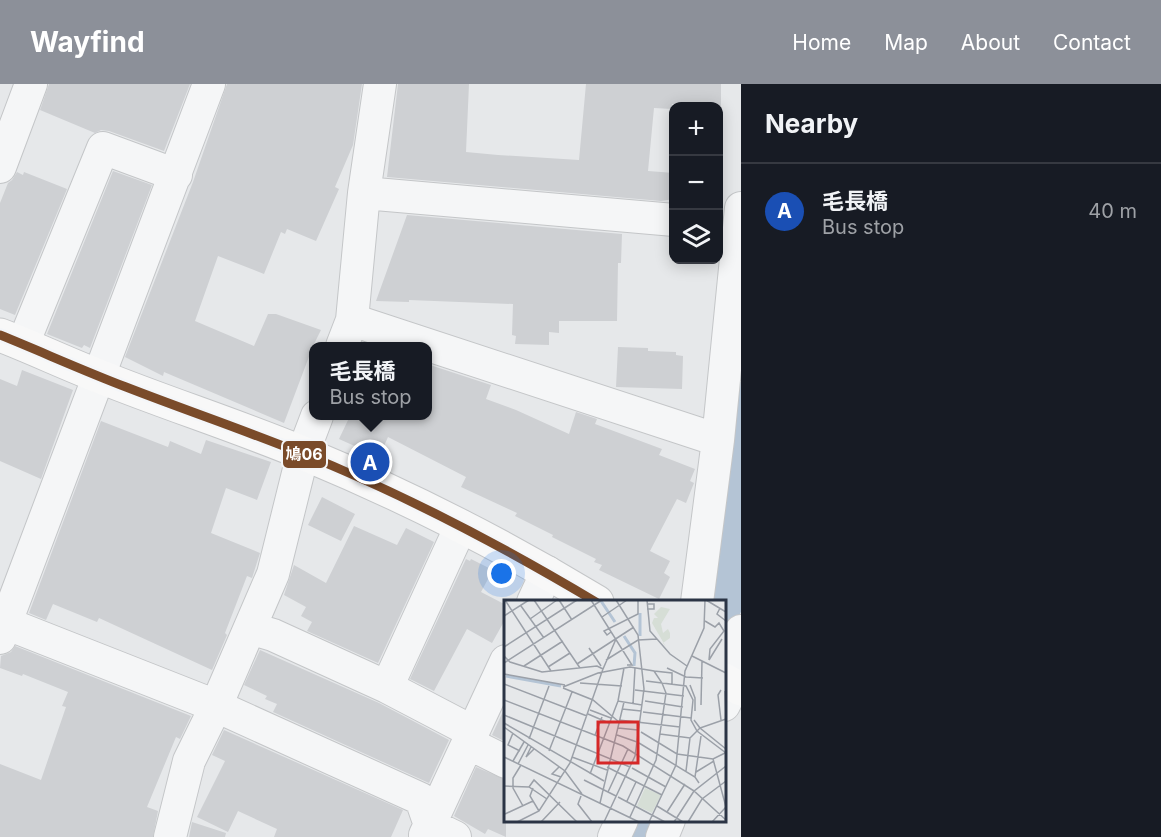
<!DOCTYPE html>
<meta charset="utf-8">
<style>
:root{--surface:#171b24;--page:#242831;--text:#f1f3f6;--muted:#9ea1a6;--line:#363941;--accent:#8c9099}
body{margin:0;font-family:Inter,"Noto Sans JP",sans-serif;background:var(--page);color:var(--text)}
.controls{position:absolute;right:18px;top:18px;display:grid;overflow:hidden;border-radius:12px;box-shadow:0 3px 15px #0003}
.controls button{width:54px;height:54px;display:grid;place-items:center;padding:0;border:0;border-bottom:2px solid var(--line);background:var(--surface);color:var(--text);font:30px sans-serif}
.you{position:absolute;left:502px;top:490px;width:21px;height:21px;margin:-15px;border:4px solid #fff;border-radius:50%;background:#1a73e8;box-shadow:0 0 0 9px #1a73e833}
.badge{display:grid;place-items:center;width:39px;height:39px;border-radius:50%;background:var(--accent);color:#fff;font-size:20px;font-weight:700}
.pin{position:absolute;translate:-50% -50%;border:3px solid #fff;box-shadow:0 2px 6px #0006}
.popup{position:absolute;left:309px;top:258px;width:123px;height:78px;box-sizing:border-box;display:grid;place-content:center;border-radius:12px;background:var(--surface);filter:drop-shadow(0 2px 4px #0005);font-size:20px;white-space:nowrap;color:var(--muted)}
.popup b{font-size:22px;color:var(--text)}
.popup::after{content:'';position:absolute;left:50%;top:100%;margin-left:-12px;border:12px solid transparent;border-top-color:var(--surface)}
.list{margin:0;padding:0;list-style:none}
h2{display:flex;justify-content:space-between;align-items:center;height:78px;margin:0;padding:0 24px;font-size:26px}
h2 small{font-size:20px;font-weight:400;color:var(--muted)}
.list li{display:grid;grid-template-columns:39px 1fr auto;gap:18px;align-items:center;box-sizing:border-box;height:96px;padding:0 24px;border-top:2px solid var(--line)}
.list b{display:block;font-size:22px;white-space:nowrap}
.list p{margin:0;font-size:20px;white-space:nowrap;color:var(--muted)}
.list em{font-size:20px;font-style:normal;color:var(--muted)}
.icon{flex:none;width:33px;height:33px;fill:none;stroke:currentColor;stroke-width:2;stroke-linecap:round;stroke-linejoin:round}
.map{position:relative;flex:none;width:741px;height:753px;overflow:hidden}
header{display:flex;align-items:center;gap:36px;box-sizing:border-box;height:84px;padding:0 30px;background:var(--accent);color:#fff}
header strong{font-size:28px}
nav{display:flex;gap:33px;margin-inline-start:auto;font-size:21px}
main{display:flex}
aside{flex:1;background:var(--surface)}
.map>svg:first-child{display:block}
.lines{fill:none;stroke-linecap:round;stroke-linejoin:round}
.river{stroke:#b4c4d5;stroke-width:50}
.building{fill:#ced0d3}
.street-casing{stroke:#c4c6c8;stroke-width:34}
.secondary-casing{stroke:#c4c6c8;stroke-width:35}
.street{stroke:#f5f6f7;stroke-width:32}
.secondary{stroke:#f8f8f8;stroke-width:33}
.bus-1-casing{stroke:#f4f6f9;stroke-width:14}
.bus-1{stroke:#7a4b2a;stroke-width:9}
.inset-river{fill:none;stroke:#b4c4d5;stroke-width:3}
.inset-road{fill:none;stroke:#9ba0a8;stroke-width:1.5}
.view{fill:#d62828;fill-opacity:0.15;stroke:#d62828;stroke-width:3}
.inset-edge{fill:none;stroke:#2b3445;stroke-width:3}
.line-badge{stroke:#f4f6f9;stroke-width:2}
.badge-label{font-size:16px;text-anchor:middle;font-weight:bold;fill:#fff}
</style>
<header>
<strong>Wayfind</strong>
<nav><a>Home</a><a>Map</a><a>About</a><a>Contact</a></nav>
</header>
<main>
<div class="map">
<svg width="741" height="753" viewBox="0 0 741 753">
<rect width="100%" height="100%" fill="#e6e8ea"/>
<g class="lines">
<path class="river" d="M718 518 741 323
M640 753 647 736"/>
</g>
<path class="building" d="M49 0H190L164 67 109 47 101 46 95 49 40 26Z
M227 0H362L353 61 335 103 339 105 316 157 287 145 285 150 281 148 264 190 218 172 195 237 254 262 268 230H276L321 246 313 262 284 339 164 288 163 292 125 273 193 98Z
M398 0H469L466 68 498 71 579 76 586 0H721V22L672 20V25L654 24 648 87 674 89V115L661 117 387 93Z
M113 87 152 101 90 264 84 261 82 264 47 250Z
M17 88 23 91 24 88 67 105 15 231 0 225V119L8 99 12 96Z
M407 131 622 150 621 179H618L617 237H559V249L549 248V261L515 260 516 252 512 251 513 220 409 216V218L376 217Z
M618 263 648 264V267L676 268V271L683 272 682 305 616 303Z
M427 280 491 301 486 315 516 326 569 350 576 328 597 335 595 340 662 365 659 371 695 385 690 397 694 399 686 419 677 415 650 467 670 477 664 489 670 493 659 515 599 486 602 481 594 478 596 475 552 453 553 451 515 432 517 429 461 403 466 393 388 353 379 373 339 355 349 334 345 332H427Z
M22 286 73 306 41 395 0 377V295L17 302Z
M101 337 168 363 170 357 201 370 206 356 271 378 257 416 226 404 211 449 260 469 252 494 247 492 225 549 227 551 212 586 99 534 97 538 53 520 46 536 29 529Z
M322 413 355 430 341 457 308 441Z
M354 442 397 461 406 444 434 458 378 579 307 547 312 538 301 532 306 523 284 511 294 481 326 499Z
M466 475 470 477 471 475 493 486 481 508 506 521V534L492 559 467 545 434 607 410 595Z
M15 562 191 632 180 655 176 653 147 723 158 727 153 753H0V680L41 696 66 623 62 622 68 608 23 590 22 592 0 584 1 572 11 568Z
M260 566 379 619 449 656 429 699 273 628 277 620 265 615 267 612 244 601Z
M506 621V658L492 651Z
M224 646 403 726 391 753H274L277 745 238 727 228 748 197 733 225 677 212 671Z
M476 683 506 696V753L488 745 485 750 454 732Z
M192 738 226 749 225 753H189Z"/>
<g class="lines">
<defs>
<path id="street" d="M0 83 31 0
M364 109 674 136
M352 236 718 356
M23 260 103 64 176 91
M342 262 352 236 364 109 380 0
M533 518 547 488
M697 518 718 356 741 124
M0 537 216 622 421 715 430 741 455 753
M250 544 273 551 387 603 473 648
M0 554 209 0
M387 603 461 442
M724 621 734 601 741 547
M468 659 506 678
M425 751 506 577
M170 753 189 677 216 622 273 490 303 369 317 332
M614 753 622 736
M662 753 669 736"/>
<path id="secondary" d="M0 251C34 264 67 280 101 293 168 320 238 342 305 370 406 412 503 461 597 518
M724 596 741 605"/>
</defs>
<use href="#street" class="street-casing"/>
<use href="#secondary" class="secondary-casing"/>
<use href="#street" class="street"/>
<use href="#secondary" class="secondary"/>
<defs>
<path id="bus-1" d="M0 251C42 268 84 287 126 303 198 331 271 355 342 386 430 424 514 469 596 518"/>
</defs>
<use href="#bus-1" class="bus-1-casing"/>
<use href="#bus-1" class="bus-1"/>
</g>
<g transform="translate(504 516)">
<rect width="222" height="222" fill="#e6e8ea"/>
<path d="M157 7 166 9 157 24 159 33 164 29 166 33V38L159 43 162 47 148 23 150 18H154L150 14ZM141 188 157 195 148 213 133 206Z" fill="#d6ded6"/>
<path class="inset-river" d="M97 1 111 22M120 36 131 53 130 66M136 36V13M2 76 57 86"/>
<path class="inset-road" d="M1 0 47 71M30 0 76 68M55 0 68 20M87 0 128 65H123M143 0 146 31 166 54 183 66M202 0 222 12M143 4H150V9H143M17 6 40 38M216 8 213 14 222 21M0 16 25 0M98 17 123 0M26 19 53 0M201 21 211 27 215 23 220 31 206 49 205 60M107 32 103 35 100 31 134 14V0M0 47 73 0M85 48 97 66M0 56 6 62 38 72 93 66 99 69 66 163 35 211 13 222M188 56 222 73M102 60 134 40 153 39M205 60 218 39M0 63 98 0M73 64 130 27M20 66 59 41M44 67 66 53M163 68 182 77 199 78M99 69 112 39M150 71 168 73V84M0 74 61 85M142 81 182 86 189 100 187 120 193 131 222 153M76 83 118 86M0 84 83 116M186 85 191 98V111M59 87 94 73 126 67 150 71 158 83 162 93 152 160 126 217M59 88 89 100 115 122M131 90 180 96M221 91 222 119M0 100 119 146 190 191 222 166M114 101 120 68M141 101 179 107M129 104 131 68M197 105 198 61M118 109 137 111M86 110 107 118M139 112 187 118M84 114 105 123M0 115 126 167M222 119 196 128 222 149M115 120 176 127M217 120 214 95 217 90M0 123 100 181M0 127 61 171 78 194M114 128 134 130M137 132 173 154 209 159 221 153M9 133 4 145 16 151M156 134 186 138 196 128 190 120M91 135 98 117M113 135 133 142M25 139 45 86M135 143 191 177 195 183M27 147 22 157 30 149M45 151 68 92M0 157 135 222M68 157 103 170M209 159 222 207M9 161 20 142M14 164 24 145M17 165 9 178V188L19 206M55 167 48 174 57 177M103 167 158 195M128 168 162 187M182 171 186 138M192 172 210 161M86 174 114 101 138 105M191 177 197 136M80 180 112 196M0 186 25 187 43 199M25 187 30 180 73 222M29 188 26 196 35 211M104 192 124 149M77 196 74 204 88 222M114 197 161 222M123 201 132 182M96 203 120 102M153 206 179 222M163 212 181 184M1 214 29 201M37 222 56 202M100 222 131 156 140 89 134 35 112 0M145 222 172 165 181 71 200 28 201 0M170 222 190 191 222 220M184 222 198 199 222 181M208 222 222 207"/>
<path class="view" d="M94 122H134V163H94Z"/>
<rect width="222" height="222" class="inset-edge"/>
</g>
<rect class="line-badge" x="282" y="356" width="45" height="29" rx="6" fill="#7a4b2a"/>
<g class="badge-label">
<text x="304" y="376">鳩06</text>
</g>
</svg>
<div class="controls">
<button>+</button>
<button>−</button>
<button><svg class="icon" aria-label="layers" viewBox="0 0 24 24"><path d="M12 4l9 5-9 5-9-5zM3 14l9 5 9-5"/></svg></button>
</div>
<div class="you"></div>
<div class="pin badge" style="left:370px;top:378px;background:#1a4fb4">A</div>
<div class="popup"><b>毛長橋</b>Bus stop</div>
</div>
<aside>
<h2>Nearby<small></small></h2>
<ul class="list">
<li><span class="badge" style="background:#1a4fb4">A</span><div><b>毛長橋</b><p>Bus stop</p></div><em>40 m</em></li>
</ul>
</aside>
</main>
